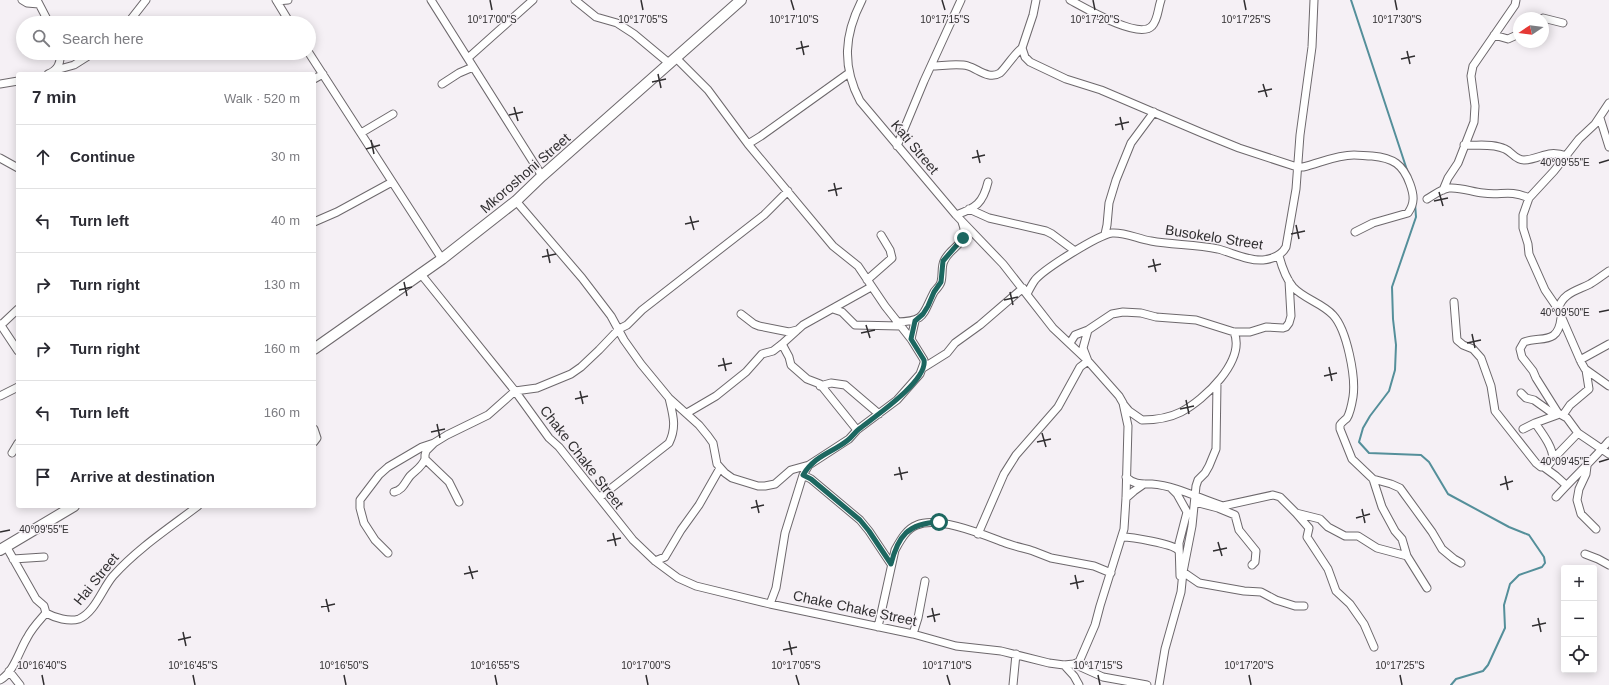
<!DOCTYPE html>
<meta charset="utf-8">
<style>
:root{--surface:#fff;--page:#f7f7f7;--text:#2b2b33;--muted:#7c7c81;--line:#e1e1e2}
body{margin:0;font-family:Helvetica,sans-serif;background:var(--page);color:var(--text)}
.controls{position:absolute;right:12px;bottom:12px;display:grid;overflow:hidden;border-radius:4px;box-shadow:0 2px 10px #0003}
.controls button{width:36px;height:36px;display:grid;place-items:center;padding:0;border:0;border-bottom:1px solid var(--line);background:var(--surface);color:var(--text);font:20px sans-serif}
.compass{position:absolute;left:1513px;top:12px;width:36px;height:36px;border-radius:50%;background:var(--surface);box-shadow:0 2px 10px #0003;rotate:257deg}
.stop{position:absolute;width:12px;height:12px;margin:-9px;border:3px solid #1c6760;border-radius:50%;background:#fff}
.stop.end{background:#1c6760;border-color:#fff;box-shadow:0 1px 4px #0008}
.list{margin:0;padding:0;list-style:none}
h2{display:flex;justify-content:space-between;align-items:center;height:52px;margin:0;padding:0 16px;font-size:17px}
h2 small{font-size:13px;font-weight:400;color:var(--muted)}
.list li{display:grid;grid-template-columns:26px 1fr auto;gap:12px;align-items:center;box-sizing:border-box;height:64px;padding:0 16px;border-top:1px solid var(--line)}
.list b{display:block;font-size:15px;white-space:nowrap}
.list em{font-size:13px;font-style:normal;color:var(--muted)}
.icon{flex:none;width:22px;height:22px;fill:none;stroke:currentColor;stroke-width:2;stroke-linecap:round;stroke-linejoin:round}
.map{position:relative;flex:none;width:1609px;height:685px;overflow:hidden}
.search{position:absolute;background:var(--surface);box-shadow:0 2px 10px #0003;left:16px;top:16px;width:300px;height:44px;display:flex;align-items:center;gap:10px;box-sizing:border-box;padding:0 14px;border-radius:22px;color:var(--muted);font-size:15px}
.panel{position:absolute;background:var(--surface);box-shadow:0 2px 10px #0003;left:16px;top:72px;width:300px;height:436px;border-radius:4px}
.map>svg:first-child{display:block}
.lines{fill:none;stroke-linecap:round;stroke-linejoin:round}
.stream{stroke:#548f9a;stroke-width:2}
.street-casing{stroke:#6d686c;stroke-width:9}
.secondary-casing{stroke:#6d686c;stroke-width:12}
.street{stroke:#fff;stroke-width:7}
.secondary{stroke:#fff;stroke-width:10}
.route{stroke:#1c6760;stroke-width:5}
.ticks{fill:none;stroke:#302e30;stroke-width:1.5}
.labels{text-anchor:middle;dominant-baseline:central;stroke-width:3;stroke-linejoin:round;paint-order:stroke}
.street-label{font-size:14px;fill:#302e30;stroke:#f5f0f5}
.ticks-label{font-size:10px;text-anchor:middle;fill:#302e30;stroke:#f5f0f5;stroke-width:3;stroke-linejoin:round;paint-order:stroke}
</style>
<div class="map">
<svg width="1609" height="685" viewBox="0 0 1609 685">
<rect width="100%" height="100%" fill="#f5f0f5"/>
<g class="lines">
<path class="stream" d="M1351 0 1407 170
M1415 203 1416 217 1392 287 1393 319 1396 345 1395 370 1389 391 1370 416 1363 428 1359 442 1369 453 1421 455 1429 462 1448 494 1509 527 1529 535 1544 557 1545 563 1542 567 1519 575 1510 584 1504 605 1505 628 1488 665 1483 671 1456 679 1451 685"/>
<defs>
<path id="street" d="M22 0 27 3 39 4
M37 0 49 23
M276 0 290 23
M431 0 542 176
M575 0 596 17 617 23 634 34 670 64
M1036 0 1033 15 1022 48 1025 57 1030 62 1066 79 1101 90 1202 133 1239 148 1297 167H1303C1320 163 1336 155 1354 155 1360 155 1366 156 1372 156 1393 158 1403 164 1410 184 1414 195 1415 203 1408 213L1373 223 1355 232
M1070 0C1085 8 1139 40 1152 26 1158 20 1158 8 1161 0
M277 1 288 0
M1543 18 1563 23
M128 23 146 0
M1494 35 1508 39 1519 34
M309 53 442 259
M468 58 533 0
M676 58 708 90 748 144 833 246 858 266 885 306 911 339 924 360V363L920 374 897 400 857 430 849 439 809 465 803 475 785 533 776 588 770 604
M931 66C941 66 959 63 968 66 978 69 989 80 1000 73 1005 69 1014 54 1022 48
M56 70 74 65 93 53
M48 74C58 70 61 63 60 53
M314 79 323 74
M0 84 18 81
M442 84 459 73 473 67
M1609 103 1595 124 1579 139 1554 171 1529 198 1523 215V228L1528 244 1529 254 1545 290 1558 309 1581 362 1585 369 1609 386
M1600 118 1609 147
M361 133 393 114
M748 144 761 136 849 73
M1464 145C1477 146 1493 143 1505 149 1512 152 1515 160 1524 160 1542 159 1546 149 1567 156
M897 146 924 81 961 0
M0 158 18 168
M1443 190 1448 178 1458 163 1474 122 1475 106 1471 76 1473 66 1515 5 1516 0
M1427 199C1434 195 1441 189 1449 188 1461 187 1472 192 1483 193 1502 196 1508 189 1529 198
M516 201 582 278 611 316 624 340 641 364 669 398 699 425 708 436 713 443 717 464 725 473 732 478 758 486H765L775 484 791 470 809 465
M969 209 989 218 1046 231 1052 234 1075 251
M956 215C976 208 983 203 988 182
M314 222 337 212 392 182
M1105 234 1107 225 1109 203 1116 180 1131 143 1154 112
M1279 256C1282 267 1286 279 1293 287 1304 299 1322 303 1333 315 1347 330 1356 377 1353 397 1352 403 1350 413 1347 418 1345 420 1342 422 1340 425V429L1352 459 1373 479 1391 484 1400 488 1432 532 1442 549 1454 559 1461 563
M420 273 515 391 549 438 559 447 633 540 655 561 678 578 696 586 770 604 913 634 956 646 1001 651 1049 663 1064 665 1074 664 1079 662 1095 625 1100 606 1124 529 1126 498 1128 426 1123 403 1119 396 1088 361 1053 328 1003 264 956 215 860 101C842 66 844 35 862 0
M867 280 892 258 890 250 881 235
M1027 294C1029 290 1032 284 1035 280 1044 269 1098 235 1112 233 1125 232 1138 239 1151 241 1173 245 1196 244 1218 249 1233 253 1248 261 1263 260 1273 259 1281 256 1286 247L1296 189 1300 135 1312 47 1314 0
M1454 302 1457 340 1463 345 1473 349 1481 358 1491 386 1495 411 1536 463 1541 467H1547L1554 458 1578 433
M833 309 842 312 855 325 900 326
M1558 309C1563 293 1576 291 1590 284 1597 280 1603 275 1609 271
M741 314 754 324 759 326 789 332 797 330
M1561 318C1558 345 1542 336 1524 342L1520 349 1522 357 1533 371 1536 378 1558 413 1567 418 1578 433 1609 454
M897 322C926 321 922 315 934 292 936 289 940 286 941 282 943 275 941 267 944 261 951 245 971 244 962 222
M0 324 18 351
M1 325 18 309
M911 339 915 321
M1070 343 1075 335 1088 330 1112 314 1123 312 1141 313 1156 317 1196 320 1234 332H1250L1266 327 1283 328 1286 327 1289 323 1291 316 1289 281
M782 344 789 357 791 365 807 379 820 384 857 430
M1580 360 1609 344
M923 368 947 353 955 343 980 325 1023 288
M820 386 831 383 845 385 879 414
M1521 393 1526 398 1534 400 1555 415
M0 396 18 387
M1124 405 1129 411 1142 420C1155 420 1169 418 1181 412 1204 400 1246 361 1234 332
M687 413 716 396 746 372 762 354 773 351 782 344 803 325 871 287
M1563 415 1570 405 1589 389 1586 370
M1535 423C1542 433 1553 447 1553 459
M314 429 317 438 314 442
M1523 429 1535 423 1557 415
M12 453 18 443
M1587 466 1586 474 1579 489 1577 500 1581 514 1596 529
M1545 468 1556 476 1566 485
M803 475 811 479 860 520 869 531 891 564
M1126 477C1134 485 1142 484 1152 484 1177 486 1200 499 1223 506L1273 495 1280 497 1296 513 1320 519 1328 527 1345 536H1358L1377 548 1407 556 1427 588
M1373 479 1382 507 1395 531 1402 539 1407 556
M1172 489 1177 494 1187 512 1179 543 1180 576
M394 492C403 490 405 482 410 476 416 470 422 467 425 459
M600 497 669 443C677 427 673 415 669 398
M1556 497C1573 478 1592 461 1609 441
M1126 498 1134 491 1144 484
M459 502 449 482 425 459V455L426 451 434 443 447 435 488 415 515 391 537 388 571 374 581 367 599 350 619 329 627 325 642 310 764 215 788 191
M1195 502 1218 508 1235 515 1239 530 1256 551 1255 562 1252 565
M1296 513 1309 528 1307 537 1328 569 1336 591 1350 604 1364 624 1374 647
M978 534 1004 474 1016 455 1058 407 1080 367 1088 361 1083 348 1088 330
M1122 537C1132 537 1173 544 1178 550
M388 553 375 540 364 523 360 508V500L379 475 388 467 422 447 434 443
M1585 554 1598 559 1609 565
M13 559 44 557
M655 561 665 557 681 530 699 505 720 468
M1183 572 1199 583 1244 591 1261 592 1276 600 1295 606H1304
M46 613C55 618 69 622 79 619 95 612 102 589 113 576 137 549 169 528 198 506
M878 627 895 550C900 541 906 529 917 525 938 516 982 534 1003 542 1013 546 1023 548 1033 551L1051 558 1094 566 1111 573
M913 634 918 618 925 581
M1074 664 1103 677 1147 685
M1064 665 1074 676 1079 685
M9 671 20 685
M0 680C13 674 20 649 27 638 32 628 39 621 46 613L44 606 36 599 6 546
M1013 685 1016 654
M1159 685 1165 649 1181 592 1183 572 1192 526 1196 486 1198 480 1205 473 1209 466 1216 449 1217 383"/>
<path id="secondary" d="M314 349 442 259 516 201 542 176 741 0
M0 550 74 506"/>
</defs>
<use href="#street" class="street-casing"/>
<use href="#secondary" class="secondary-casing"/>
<use href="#street" class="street"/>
<use href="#secondary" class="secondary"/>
</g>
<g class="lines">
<path class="route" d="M939 522C908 523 898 536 891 564L869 531 860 520 811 479 803 475C815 455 832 453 848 440 852 437 855 432 859 429 874 417 928 381 924 360L911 339 915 321 923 314 928 306 934 292 941 282 943 261 963 238"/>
</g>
<path class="ticks" d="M490 0 492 10M641 0 643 10M791 0 794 10M942 0 945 10M1093 0 1095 10M1244 0 1246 10M1395 0 1397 10M801 41 804 55M796 49 809 46M1407 51 1410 64M1401 59 1415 56M658 74 661 88M652 82 666 79M1263 84 1267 97M1258 92 1272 89M514 107 518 121M509 115 523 112M1120 117 1123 130M1115 125 1129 122M371 140 374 154M366 149 380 145M977 150 980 163M972 158 985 155M1599 163 1609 160M834 183 837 196M828 191 842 188M1439 192 1443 206M1434 201 1448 198M690 216 694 230M685 224 699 221M1296 225 1299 239M1291 234 1305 231M547 249 550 263M542 257 556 254M1153 259 1156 272M1148 267 1161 264M404 282 407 296M399 290 412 287M1010 292 1013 305M1004 300 1018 297M1599 312 1609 310M866 325 870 338M861 333 875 330M1472 334 1475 348M1467 343 1481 340M723 358 726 371M718 366 732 363M1329 367 1332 381M1324 376 1337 373M580 391 583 404M575 399 588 396M1186 400 1189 414M1180 409 1194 406M437 424 440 438M431 432 445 429M1042 433 1046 447M1037 442 1051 439M1599 462 1609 459M899 467 902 480M894 475 908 472M1505 476 1508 490M1500 485 1513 481M756 500 759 513M751 508 764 505M1362 509 1365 523M1356 518 1370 514M0 532 10 530M613 533 616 546M607 541 621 538M1218 542 1222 556M1213 551 1227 548M469 566 473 579M464 574 478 571M1075 575 1078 589M1070 584 1084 581M326 599 329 612M321 607 335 604M932 608 935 622M927 617 940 614M1538 618 1541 632M1532 626 1546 623M183 632 186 646M178 640 191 637M789 641 792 655M783 650 797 647M42 675 44 685M193 675 195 685M344 675 346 685M495 675 497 685M646 675 648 685M796 675 799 685M947 675 950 685M1098 675 1100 685M1249 675 1251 685M1400 675 1402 685"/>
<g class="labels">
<g class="street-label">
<text transform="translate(915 147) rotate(50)">Kati Street</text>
<text transform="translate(525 173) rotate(-41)">Mkoroshoni Street</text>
<text transform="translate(1214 237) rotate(9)">Busokelo Street</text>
<text transform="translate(582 457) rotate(52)">Chake Chake Street</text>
<text transform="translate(96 579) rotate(-51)">Hai Street</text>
<text transform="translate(855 608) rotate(12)">Chake Chake Street</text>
</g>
</g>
<g class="ticks-label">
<text x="492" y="23">10°17'00"S</text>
<text x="643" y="23">10°17'05"S</text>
<text x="794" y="23">10°17'10"S</text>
<text x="945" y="23">10°17'15"S</text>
<text x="1095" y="23">10°17'20"S</text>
<text x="1246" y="23">10°17'25"S</text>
<text x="1397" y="23">10°17'30"S</text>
<text x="1565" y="166">40°09'55"E</text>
<text x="1565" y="316">40°09'50"E</text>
<text x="1565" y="465">40°09'45"E</text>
<text x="44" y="533">40°09'55"E</text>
<text x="42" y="669">10°16'40"S</text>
<text x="193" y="669">10°16'45"S</text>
<text x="344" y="669">10°16'50"S</text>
<text x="495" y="669">10°16'55"S</text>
<text x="646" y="669">10°17'00"S</text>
<text x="796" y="669">10°17'05"S</text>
<text x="947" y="669">10°17'10"S</text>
<text x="1098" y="669">10°17'15"S</text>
<text x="1249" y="669">10°17'20"S</text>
<text x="1400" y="669">10°17'25"S</text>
</g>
</svg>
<div class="controls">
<button>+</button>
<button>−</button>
<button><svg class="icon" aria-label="locate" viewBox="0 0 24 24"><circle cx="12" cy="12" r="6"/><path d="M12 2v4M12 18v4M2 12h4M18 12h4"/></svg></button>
</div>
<svg class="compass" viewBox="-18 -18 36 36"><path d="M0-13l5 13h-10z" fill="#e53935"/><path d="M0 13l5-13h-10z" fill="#7c7c81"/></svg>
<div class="stop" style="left:939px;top:522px"></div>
<div class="stop end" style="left:963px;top:238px"></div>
<div class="search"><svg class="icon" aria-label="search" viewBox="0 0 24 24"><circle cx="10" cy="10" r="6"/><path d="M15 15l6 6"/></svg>Search here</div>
<section class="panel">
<h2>7 min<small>Walk · 520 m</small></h2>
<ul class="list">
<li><svg class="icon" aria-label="ahead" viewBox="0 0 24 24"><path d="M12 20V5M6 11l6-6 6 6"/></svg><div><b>Continue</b></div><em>30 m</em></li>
<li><svg class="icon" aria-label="left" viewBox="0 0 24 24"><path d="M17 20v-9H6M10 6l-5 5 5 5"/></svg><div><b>Turn left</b></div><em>40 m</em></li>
<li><svg class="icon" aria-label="right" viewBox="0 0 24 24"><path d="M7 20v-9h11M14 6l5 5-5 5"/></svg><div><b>Turn right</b></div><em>130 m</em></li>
<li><svg class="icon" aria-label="right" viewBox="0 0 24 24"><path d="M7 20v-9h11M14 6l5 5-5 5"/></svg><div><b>Turn right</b></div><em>160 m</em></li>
<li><svg class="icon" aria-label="left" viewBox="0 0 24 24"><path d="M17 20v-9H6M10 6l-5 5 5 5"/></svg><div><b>Turn left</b></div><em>160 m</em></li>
<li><svg class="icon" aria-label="arrive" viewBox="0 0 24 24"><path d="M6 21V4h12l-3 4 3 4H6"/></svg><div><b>Arrive at destination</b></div></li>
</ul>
</section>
</div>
